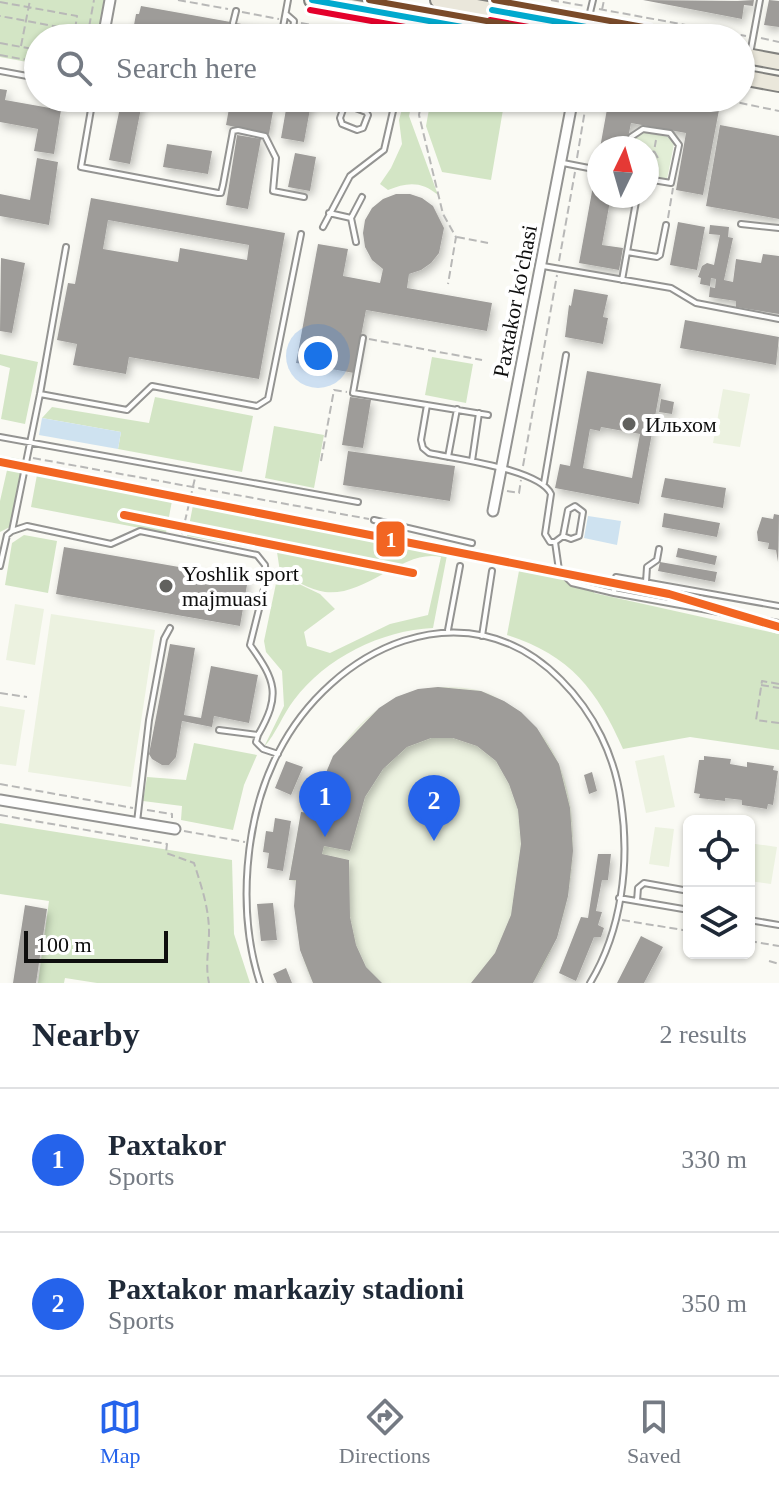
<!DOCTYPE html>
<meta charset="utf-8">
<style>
:root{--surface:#fff;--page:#f2f2f3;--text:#1f2937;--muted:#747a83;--line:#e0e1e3;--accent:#2563eb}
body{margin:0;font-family:"Times New Roman",serif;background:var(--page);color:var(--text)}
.controls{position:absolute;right:24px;bottom:24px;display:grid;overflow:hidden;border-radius:12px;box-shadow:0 2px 6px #0004}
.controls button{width:72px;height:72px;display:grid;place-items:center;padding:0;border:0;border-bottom:2px solid var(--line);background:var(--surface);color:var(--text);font:40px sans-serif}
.compass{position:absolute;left:587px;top:136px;width:72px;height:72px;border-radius:50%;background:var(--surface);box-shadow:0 2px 6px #0004;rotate:5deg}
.scale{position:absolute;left:24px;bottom:20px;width:144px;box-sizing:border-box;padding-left:8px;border:4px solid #0e0e0e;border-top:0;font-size:22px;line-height:28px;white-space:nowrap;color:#0e0e0e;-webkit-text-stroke:6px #fff;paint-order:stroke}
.you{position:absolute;left:318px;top:356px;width:28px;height:28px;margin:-20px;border:6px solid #fff;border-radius:50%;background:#1a73e8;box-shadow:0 0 0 12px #1a73e833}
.badge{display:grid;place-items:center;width:52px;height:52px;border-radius:50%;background:var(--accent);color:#fff;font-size:26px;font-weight:700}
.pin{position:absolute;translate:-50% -66px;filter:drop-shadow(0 2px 4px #0008)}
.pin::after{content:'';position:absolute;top:42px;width:28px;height:24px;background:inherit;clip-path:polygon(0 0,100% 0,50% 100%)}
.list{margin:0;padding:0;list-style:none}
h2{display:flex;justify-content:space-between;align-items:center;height:104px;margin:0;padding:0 32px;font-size:34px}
h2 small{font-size:26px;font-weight:400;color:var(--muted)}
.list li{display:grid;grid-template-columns:52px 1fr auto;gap:24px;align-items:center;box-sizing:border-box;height:144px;padding:0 32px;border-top:2px solid var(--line)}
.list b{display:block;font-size:30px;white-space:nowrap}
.list p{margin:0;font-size:26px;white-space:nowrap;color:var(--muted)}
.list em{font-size:26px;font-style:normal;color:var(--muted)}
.icon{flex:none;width:44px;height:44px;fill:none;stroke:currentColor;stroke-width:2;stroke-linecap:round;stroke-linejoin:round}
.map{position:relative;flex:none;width:779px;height:983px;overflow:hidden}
.search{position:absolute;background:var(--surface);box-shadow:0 2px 6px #0004;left:24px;right:24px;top:24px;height:88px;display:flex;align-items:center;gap:20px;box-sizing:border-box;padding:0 28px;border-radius:44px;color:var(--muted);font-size:30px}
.sheet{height:392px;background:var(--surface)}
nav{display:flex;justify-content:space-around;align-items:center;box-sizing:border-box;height:112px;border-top:2px solid var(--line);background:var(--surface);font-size:22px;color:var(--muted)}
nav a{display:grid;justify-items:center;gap:4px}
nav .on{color:var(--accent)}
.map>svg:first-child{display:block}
.green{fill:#e2eed6}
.forest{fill:#d3e5c5}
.pitch{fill:#ecf2e0}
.water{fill:#cee2f0}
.building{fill:#9e9c99;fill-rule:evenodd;filter:url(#shadow)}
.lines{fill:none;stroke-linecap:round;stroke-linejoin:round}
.lane-casing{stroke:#949492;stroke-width:8}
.street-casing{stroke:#949492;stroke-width:13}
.primary-casing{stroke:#82827f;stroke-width:18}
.path{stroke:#b8b8b7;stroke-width:2;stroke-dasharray:8 4;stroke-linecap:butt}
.lane{stroke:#fefefd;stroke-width:4}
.street{stroke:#fefefd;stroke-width:9}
.primary{stroke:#eae7db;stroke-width:14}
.bus-1-casing{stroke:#fff;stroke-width:12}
.bus-2-casing{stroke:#fff;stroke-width:12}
.bus-3-casing{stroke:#fff;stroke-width:12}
.bus-1{stroke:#00a9ce;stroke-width:6}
.bus-2{stroke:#e4002b;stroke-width:6}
.bus-3{stroke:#7a4b2a;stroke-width:6}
.metro-1-casing{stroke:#fff;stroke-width:14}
.metro-1{stroke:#f26522;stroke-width:8}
.poi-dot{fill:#61615e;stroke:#fff;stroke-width:3}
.labels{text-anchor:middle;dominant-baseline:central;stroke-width:8;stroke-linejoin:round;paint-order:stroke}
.street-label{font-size:22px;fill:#0e0e0e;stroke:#fff}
.poi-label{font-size:22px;fill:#0e0e0e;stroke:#fff;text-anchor:start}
.line-badge{stroke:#fff;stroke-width:3}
.badge-label{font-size:22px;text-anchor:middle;font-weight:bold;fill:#fff}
</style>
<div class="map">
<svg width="779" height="983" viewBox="0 0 779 983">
<defs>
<filter id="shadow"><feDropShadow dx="2.5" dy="4.5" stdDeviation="4" flood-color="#0004"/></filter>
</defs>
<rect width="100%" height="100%" fill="#fafaf4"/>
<path class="green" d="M644 132 669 137 674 144 667 179 647 175V148H633L634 138Z"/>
<path class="forest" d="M0 0H104L97 38H38V64L0 57Z
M405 98H413L409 116 438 195C422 181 407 182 388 190L380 184 391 168 402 144 399 120Z
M431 98H505L491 180 442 172 426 126Z
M0 354 38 362 25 424 1 419 10 368 0 365Z
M432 357 473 364 466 403 425 395Z
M155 397 253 416 242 472 118 449 121 432 42 418 52 407 149 423Z
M274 426 324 435 314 488 265 478Z
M10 457 25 460 10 527 0 532V501Z
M39 464 174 490 166 533 31 507Z
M195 495 449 545 433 628C382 630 325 658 294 700 283 714 276 734 264 747L284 706 282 671 266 652 264 641 278 574 320 594 335 609 304 632 307 646 330 653 390 624 428 615 441 557C404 548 366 597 325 592 310 590 293 579 280 572L277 552 187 536Z
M24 535 57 541 48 593 5 585 12 543Z
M521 560 597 575 594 593 779 634V750L690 737 623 749C597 690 570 655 507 635Z
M194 743 257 755 244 785 233 830 181 820 182 806 143 801 147 777 186 780Z
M0 823 232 860 234 934 250 983H97L65 978 64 983H38L49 901 0 894Z"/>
<path class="pitch" d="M723 389 750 394 740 447 713 443Z
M15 604 44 609 35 665 6 660Z
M51 614 155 630 131 787 28 772Z
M438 687C452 687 467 687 481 691 495 695 506 703 517 712 524 717 531 722 536 728 593 789 578 920 533 983H313C297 951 294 916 296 881L289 880 301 812 309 813C332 750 366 696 438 687Z
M0 706 25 710 16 766 0 764Z
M664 755 675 807 646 813 635 761Z
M655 827 674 829 669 867 649 864Z
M749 843 777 847 771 884 749 881Z"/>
<path class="water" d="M42 418 121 432 118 449 39 435Z
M588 516 621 521 617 545 584 538Z"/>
<path class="building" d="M643 0 737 1 754 0 753 6 744 5 742 19Z
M769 0 779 1V27L764 25Z
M141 6 276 30 275 38H236L237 34 228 32 227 38H202L155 29 153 38H133L132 36 136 14H139Z
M0 89 7 90 5 100 61 110 54 154 34 151 38 129 0 122Z
M122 98H143L130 164 109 160Z
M288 98H312L304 142 281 138Z
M609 98H652L719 110 703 195 676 190 686 133 631 123 626 148H600Z
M230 103 273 111 269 134 226 125Z
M720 125 779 136V219L706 206Z
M237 135 261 139 248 209 226 205Z
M167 144 212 151 208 174 163 167Z
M295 153 316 157 310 191 288 187Z
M37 158 58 162 49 225 0 216V194L30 200Z
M595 175 599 176V196H632L631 204 610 201 602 245 623 248 619 270 579 263Z
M396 194H410L422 198 433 206 444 228 439 253 431 263 421 270 409 274 407 288 492 303 487 331 366 310 354 373 296 363 318 244 348 249 343 276 380 283 383 269 372 260 365 247 363 233 365 220 372 208 383 199Z
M91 198 285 233 259 379 129 357 126 374 73 365 77 344 57 340 68 283 75 284ZM108 220 249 245 247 260 180 248 178 262 103 249Z
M678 222 705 227 697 270 670 265Z
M710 225 729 227 728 237 733 238 724 280 733 282 736 259 761 263 763 254 779 256V314L736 307V301L709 297 710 287 715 288 716 279 711 278 710 286 700 284 701 278 698 277 702 266 707 263 714 265 720 235 709 234Z
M1 258 25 263 12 333 0 331Z
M574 289 608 295 603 317 608 318 603 344 565 337 569 305 571 306Z
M685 320 779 337 776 365 680 348Z
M587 371 661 384 639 504 555 488 560 464 570 466ZM601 427 640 434 632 478 583 468 590 429 600 431Z
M350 397 371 400 363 448 342 445Z
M661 399 674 402 672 414 659 412Z
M348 451 455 466 450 501 343 485Z
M665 478 726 488 723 508 661 497Z
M664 513 720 523 717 537 662 527Z
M774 514 779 515 778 562 776 550 768 549 769 543 758 541 757 532 762 517 773 519Z
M64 547 248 579 240 626 56 594Z
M678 548 717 556 715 565 676 557Z
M660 562 717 572 715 582 658 571Z
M170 644 195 648 184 715 201 718 211 666 258 675 249 723 214 716 212 727 182 721 176 757 169 765H162L152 759 149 754Z
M438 687 481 691 504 701 521 712 537 728 559 764 570 808 573 851 568 896 557 938 533 983H471L495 953 511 915 521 844 518 810 509 784 496 761 477 746 453 738H431L407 747 383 769 365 797 350 851 324 846 322 854 349 860 350 917 356 945 366 967 382 983H313L300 950 294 906 296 880H289L301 812 309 813 333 756 379 708 396 697 418 689Z
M704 756 731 759 730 764 747 767V762L774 766 773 770 778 771 773 805 768 804 767 809 742 805V800L725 798V801L699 798 700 794 694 793 699 760H704Z
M286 761 303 767 291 795 275 788Z
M592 772 597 791 589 794 584 775Z
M275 818 291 821 283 871 267 868 269 853 263 852 266 831 273 832Z
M598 854H611L608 880H602L596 911 602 912 598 925 604 928 601 937H594L576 981 559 973 581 917 588 918Z
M273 903 277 940 261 941 257 904Z
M25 905 47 909 36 983H13Z
M641 936 663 947 644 983H617Z
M286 968 292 983H277L273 974Z"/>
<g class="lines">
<defs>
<path id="lane" d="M286 14 294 21 292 38
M233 23 236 11
M587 25 593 0
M231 38 232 33
M281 38 288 0
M409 38 413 20
M750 54 760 0
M0 71 38 78
M93 98 81 167 218 193H221L223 185 233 131 238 130 265 136 276 158 273 191 304 197
M329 98 366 112 368 115 363 128 357 130 342 124 340 118 345 104
M198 101 199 98
M629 148 631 137 643 129 670 133 679 145 671 183 647 179
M563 163 599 170
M329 213 351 218 362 197
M351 218 356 242
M741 224 779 228
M323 227 350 176 384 150 396 98
M627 252 657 257 660 255 666 225
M543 266 671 288 696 303 779 319
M622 280 637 196
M363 338 353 393 488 415
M40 394 127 410 152 386 257 406 268 399 301 234
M427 405 421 440 423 448 429 453C455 459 540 469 551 494L545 534 550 542H555L563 536 571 539 579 536 583 512 575 506 568 510 563 536
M0 437 358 502
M448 457 457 409
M472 461 479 413
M544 483 566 355
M374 520 472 543
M12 531 40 394 66 247
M555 542 559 570 572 583 614 593 779 623
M0 566 7 535 12 531 27 526 111 544 140 531 257 555 265 565 266 581 250 645C276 681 281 695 258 735L219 730
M646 582 647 567 657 560 659 549
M614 593 616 577 779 606
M448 630 460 566
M482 636 492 571
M258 735 256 742 263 749 278 754
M137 822 149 720 164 639 170 628
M619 898 689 910
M637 901 638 888 644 883 689 891
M749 920 779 925
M260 983C237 913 244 819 278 753 331 648 466 583 561 680 594 713 615 756 621 802 630 863 622 930 590 983"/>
<path id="street" d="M103 38 110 0
M493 511 573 98
M0 800 175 829"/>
<path id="primary" d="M312 0 524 38
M438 0 647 38
M513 30 542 33 547 26 542 19
M741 55 779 62
M741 77 779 84"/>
</defs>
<use href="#lane" class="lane-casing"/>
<use href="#street" class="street-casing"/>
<use href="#primary" class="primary-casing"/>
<path class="path" d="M178 0 228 9
M551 0 585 6
M0 2 77 16 75 30 0 16
M599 9 746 36
M602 10 604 0
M242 12 279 19
M301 23 383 38
M87 38 94 0
M761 38 779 42
M0 43 38 50
M21 46 30 0
M0 55 38 62
M422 98 419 115 443 214 456 237 448 284
M716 98 779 111
M654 151 647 155 652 162 658 158 654 151 656 140
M577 158 587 98
M668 218 673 188
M457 237 488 243
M559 261 575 172
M369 339 482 360
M33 458 369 519
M321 461 334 390 347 392
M523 466 557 275
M507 491 519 493 521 480
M182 534 195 478
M779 684 762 681 756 720 779 723
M761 685 779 688
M0 693 27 697
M0 784 133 808
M147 810 172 814V818
M0 815 167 844 166 853 194 863C201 885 209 908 209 932 209 949 205 965 209 983
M184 831 245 842
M622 920 689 931
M749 941 779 946
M769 961 779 964"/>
<use href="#lane" class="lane"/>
<use href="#street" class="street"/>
<use href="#primary" class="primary"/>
<defs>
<path id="bus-1" d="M312 0 524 38
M492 10 647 38"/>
<path id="bus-2" d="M310 10 467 38
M490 20 591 38"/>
<path id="bus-3" d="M369 0 526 28
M494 0 649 28"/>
</defs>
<use href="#bus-1" class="bus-1-casing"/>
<use href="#bus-2" class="bus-2-casing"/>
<use href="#bus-3" class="bus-3-casing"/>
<use href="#bus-1" class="bus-1"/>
<use href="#bus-2" class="bus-2"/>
<use href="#bus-3" class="bus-3"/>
<defs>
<path id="metro-1" d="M0 462 669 594 779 627
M124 515 413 573"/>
</defs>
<use href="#metro-1" class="metro-1-casing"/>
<use href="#metro-1" class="metro-1"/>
</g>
<g class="poi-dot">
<circle cx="629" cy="424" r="8"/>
<circle cx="166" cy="586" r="8"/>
</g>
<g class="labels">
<g class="street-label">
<text transform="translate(515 301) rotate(-79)">Paxtakor ko'chasi</text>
</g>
<g class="poi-label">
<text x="645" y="424">Ильхом</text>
<text x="182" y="573">Yoshlik sport<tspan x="182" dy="25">majmuasi</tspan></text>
</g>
</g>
<rect class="line-badge" x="375" y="520" width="31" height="38" rx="8" fill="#f26522"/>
<g class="badge-label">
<text x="391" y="547">1</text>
</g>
</svg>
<div class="controls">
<button><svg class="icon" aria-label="locate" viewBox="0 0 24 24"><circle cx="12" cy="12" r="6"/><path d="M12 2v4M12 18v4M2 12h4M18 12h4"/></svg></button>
<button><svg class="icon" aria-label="layers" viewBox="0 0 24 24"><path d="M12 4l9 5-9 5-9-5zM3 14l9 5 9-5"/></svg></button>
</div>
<svg class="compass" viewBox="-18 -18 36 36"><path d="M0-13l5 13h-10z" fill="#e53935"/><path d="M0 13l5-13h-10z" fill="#747a83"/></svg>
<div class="scale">100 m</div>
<div class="you"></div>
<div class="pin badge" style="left:325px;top:837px">1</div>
<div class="pin badge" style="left:434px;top:841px">2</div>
<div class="search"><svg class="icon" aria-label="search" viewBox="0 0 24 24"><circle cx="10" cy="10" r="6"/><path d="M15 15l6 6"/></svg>Search here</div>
</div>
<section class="sheet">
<h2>Nearby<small>2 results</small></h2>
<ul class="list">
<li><span class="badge">1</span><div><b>Paxtakor</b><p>Sports</p></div><em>330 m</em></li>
<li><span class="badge">2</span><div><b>Paxtakor markaziy stadioni</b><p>Sports</p></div><em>350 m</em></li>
</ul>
</section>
<nav>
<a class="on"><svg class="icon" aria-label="map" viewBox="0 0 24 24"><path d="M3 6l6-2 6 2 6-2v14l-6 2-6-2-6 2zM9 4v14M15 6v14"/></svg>Map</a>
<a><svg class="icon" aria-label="directions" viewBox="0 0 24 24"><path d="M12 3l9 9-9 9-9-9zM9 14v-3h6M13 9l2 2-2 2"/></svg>Directions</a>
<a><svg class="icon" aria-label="saved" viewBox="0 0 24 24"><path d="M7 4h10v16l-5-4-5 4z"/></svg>Saved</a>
</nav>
